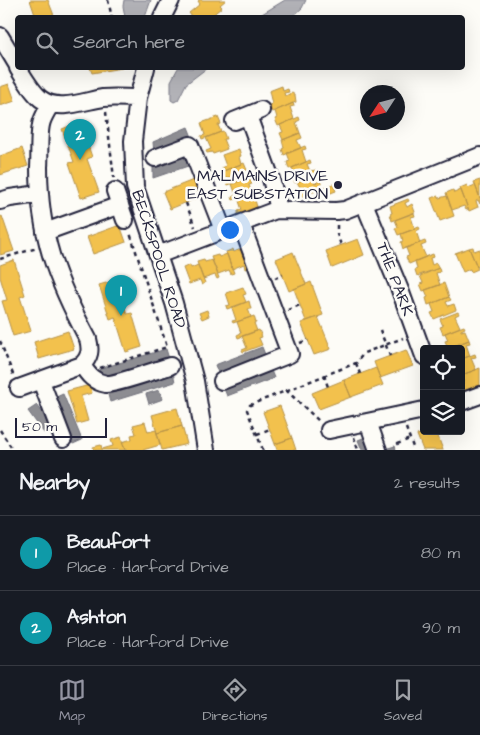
<!DOCTYPE html>
<meta charset="utf-8">
<style>
:root{--surface:#171b24;--page:#242831;--text:#f1f3f6;--muted:#9ea1a6;--line:#363941;--accent:#9495a2}
body{margin:0;font-family:"Architects Daughter",sans-serif;background:var(--page);color:var(--text)}
.controls{position:absolute;right:15px;bottom:15px;display:grid;overflow:hidden;border-radius:5px;box-shadow:0 5px 20px #0002}
.controls button{width:45px;height:45px;display:grid;place-items:center;padding:0;border:0;border-bottom:1px solid var(--line);background:var(--surface);color:var(--text);font:25px sans-serif}
.compass{position:absolute;left:360px;top:85px;width:45px;height:45px;border-radius:50%;background:var(--surface);box-shadow:0 5px 20px #0002;rotate:234deg}
.scale{position:absolute;left:15px;bottom:12px;width:92px;box-sizing:border-box;padding-left:5px;border:2px solid #22223b;border-top:0;font-size:14px;line-height:18px;white-space:nowrap;color:#22223b;-webkit-text-stroke:4px #fdfcf7;paint-order:stroke}
.you{position:absolute;left:229px;top:229px;width:18px;height:18px;margin:-12px;border:4px solid #fff;border-radius:50%;background:#1a73e8;box-shadow:0 0 0 8px #1a73e833}
.badge{display:grid;place-items:center;width:32px;height:32px;border-radius:50%;background:var(--accent);color:#fff;font-size:16px;font-weight:700}
.pin{position:absolute;translate:-50% -41px;filter:drop-shadow(0 1px 2px #0008)}
.pin::after{content:'';position:absolute;top:26px;width:18px;height:15px;background:inherit;clip-path:polygon(0 0,100% 0,50% 100%)}
.list{margin:0;padding:0;list-style:none}
h2{display:flex;justify-content:space-between;align-items:center;height:65px;margin:0;padding:0 20px;font-size:21px}
h2 small{font-size:16px;font-weight:400;color:var(--muted)}
.list li{display:grid;grid-template-columns:32px 1fr auto;gap:15px;align-items:center;box-sizing:border-box;height:75px;padding:0 20px;border-top:1px solid var(--line)}
.list b{display:block;font-size:19px;white-space:nowrap}
.list p{margin:0;font-size:16px;white-space:nowrap;color:var(--muted)}
.list em{font-size:16px;font-style:normal;color:var(--muted)}
.icon{flex:none;width:28px;height:28px;fill:none;stroke:currentColor;stroke-width:2;stroke-linecap:round;stroke-linejoin:round}
.map{position:relative;flex:none;width:480px;height:450px;overflow:hidden}
.search{position:absolute;background:var(--surface);box-shadow:0 5px 20px #0002;left:15px;right:15px;top:15px;height:55px;display:flex;align-items:center;gap:12px;box-sizing:border-box;padding:0 18px;border-radius:5px;color:var(--muted);font-size:19px}
.sheet{height:215px;background:var(--surface)}
nav{display:flex;justify-content:space-around;align-items:center;box-sizing:border-box;height:70px;border-top:1px solid var(--line);background:var(--surface);font-size:14px;color:var(--muted)}
nav a{display:grid;justify-items:center;gap:2px}
nav .on{color:var(--accent)}
.map>svg:first-child{display:block}
.water{fill:#b2b2b7;stroke:#787885}
.homes{fill:#f2c14e;stroke:#b49148}
.industry{fill:#8d8d92;stroke:#6d6d78}
.lines{fill:none;stroke-linecap:round;stroke-linejoin:round}
.minor-casing{stroke:#22223b;stroke-width:20}
.path{stroke:#22223b;stroke-width:2.5;stroke-dasharray:4 4;stroke-linecap:butt}
.minor{stroke:#fdfcf7;stroke-width:16}
.poi-dot{fill:#22223b;stroke:#fdfcf7;stroke-width:2}
.labels{text-anchor:middle;dominant-baseline:central;stroke-width:5;stroke-linejoin:round;paint-order:stroke}
.poi-label{font-size:16px;fill:#22223b;stroke:#fdfcf7;text-anchor:end}
.street-label{font-size:16px;fill:#22223b;stroke:#fdfcf7}
</style>
<div class="map">
<svg width="480" height="450" viewBox="0 0 480 450">
<rect width="100%" height="100%" fill="#fdfcf7"/>
<filter id="ink" filterUnits="userSpaceOnUse"><feTurbulence type="fractalNoise" baseFrequency=".02" numOctaves="2"/><feDisplacementMap in="SourceGraphic" scale="10" xChannelSelector="R" yChannelSelector="G"/><feConvolveMatrix kernelMatrix="1 2 1 2 8 2 1 2 1" color-interpolation-filters="sRGB"/></filter>
<g filter="url(#ink)">
<path class="water" d="M124 0H151L145 17H125L123 6Z
M285 0H306L302 8 292 17H257Z
M178 68H207L186 84 178 100 174 102 171 100V81Z"/>
<path class="homes" d="M30 0H48L55 18H36Z
M199 0H226L220 5 222 7 209 18H193L189 13 200 4 198 1Z
M90 68H122L92 73Z
M9 84 15 101 0 106V87Z
M282 86 283 91 288 89 289 92 284 93 285 96 292 93 295 95 296 102 272 112 269 105 272 104 269 91Z
M293 103 294 106 290 107 294 119 278 126 275 119 277 118 275 111Z
M218 117 221 124 218 125 221 132 202 139 201 136 205 135 201 123Z
M299 117 300 120 296 122 300 133 283 140 280 133 283 132 280 125Z
M80 122 92 157 87 159 99 192 81 198 69 163 74 162 62 129Z
M223 131 226 139H223L227 149 213 154 212 152 207 153 206 151 211 149 206 138Z
M300 133 302 138 297 140 301 148 284 155 282 149 284 148 282 140Z
M305 146 306 149 302 150 306 162 289 169 287 162 290 161 287 153Z
M22 148 28 166 0 175V156Z
M239 149 241 156 239 157 241 164 223 171 222 168 226 166 222 155Z
M310 160 311 163 307 164 310 171 316 170V174L295 183 292 176 295 175 292 168Z
M244 163 247 170 244 171 247 178 228 185 227 183 231 181 230 177 224 179 221 172Z
M316 174 317 177 313 179 315 183 320 181 323 188 300 197 298 190 301 189 297 182Z
M249 177 252 184 249 185 252 193 233 200 232 197 236 195 232 184Z
M196 179 202 196 170 209 163 192Z
M480 180V198L474 182Z
M333 184 336 191 328 194 325 187Z
M467 185 468 188 475 185 480 198V204L478 200 476 201 478 207 469 211 460 188Z
M453 190 454 193 461 190 468 209 466 210 464 206 452 210 446 193Z
M255 192 257 199 255 200 257 207 238 214V211L242 210 238 198Z
M438 196 439 198 447 196 454 216 440 221 431 198Z
M408 199 409 201 405 203 407 207 412 204 415 212 392 221 390 214 392 213 390 206Z
M414 213 415 216 411 217 415 229 398 235 395 228 398 227 395 220Z
M2 216 14 251 0 255V217Z
M120 225 126 242 93 254 87 237Z
M419 227 420 229 416 231 420 243 403 249 401 242 403 241 401 234Z
M358 239 364 255 332 268 326 251Z
M425 241 426 244 421 246 426 257 409 264 406 257 409 256 406 248Z
M473 247 474 251 480 249V265L477 267 469 248Z
M469 248 478 269 471 272 470 269 463 272 455 253Z
M233 249 234 252 241 249 248 268 245 269 244 264 232 269 226 252Z
M293 252 306 284 289 291 276 259Z
M227 254 234 273 231 274 229 270 218 274 211 257 218 255 219 257Z
M433 254 434 257 430 258 432 265 436 263 439 268 417 276 415 270 417 269 415 261Z
M14 260 25 295 20 297 31 331 13 336 2 301 7 300 0 277V265Z
M204 260 205 262 212 260 219 278 217 279 215 275 203 279 197 262Z
M190 265 191 268 198 265 205 283 202 285 200 280 189 284 183 268Z
M439 268 440 272 436 273 440 285 423 291 420 284 423 283 420 276Z
M116 280 127 314 132 313 142 347 126 352 115 317 110 319 99 285Z
M311 282 323 315 306 321 294 289Z
M444 283 449 297 428 305 426 298 428 297 425 290Z
M243 287 246 294 243 295 246 302 227 309 226 306 230 305 226 293Z
M449 297 451 300 446 302 448 306 454 304 456 310 434 319 431 313 434 312 431 304Z
M249 301 251 309H248L251 317 233 323 232 321 236 320 232 308Z
M207 310 209 316 202 319 199 313Z
M458 312 459 314 455 316 460 327 443 334 440 327 443 326 440 319Z
M254 316 256 323H254L257 331 238 338 237 335 241 333 237 322Z
M318 317 331 349 314 355 301 323Z
M464 326 465 328 461 330V331L465 330 469 340 448 348 445 341 448 340 445 333Z
M259 330 262 337 259 338 262 345 243 352 242 350 247 348 242 336Z
M68 331 74 349 39 359 34 342Z
M469 340 470 343 466 344 470 356 461 359V349H451V347Z
M406 350 413 366 380 378 374 362Z
M475 354 476 357 471 358 476 370 461 375V359Z
M376 368 383 385 351 397 344 380Z
M480 368V385L464 391 462 384 464 383 462 375Z
M344 380 351 397 319 409 312 393Z
M90 385 92 393 81 396 88 421 77 424 67 391Z
M280 406 292 438 275 444 263 412Z
M177 408 182 426 157 433 152 415Z
M145 422 148 432 156 430 160 445 143 450H125L122 442 132 439 131 435 136 434 133 425Z
M182 426 187 444 162 450 157 433Z
M428 431H436L443 450H423L417 435Z
M121 437 125 450H94L93 447 101 445 102 449 113 446 111 440Z
M292 438 296 450H277L275 444Z"/>
<path class="industry" d="M188 127 192 137 154 153 153 142Z
M187 153 191 165 153 178V164Z
M262 347 266 357 219 375 215 365Z
M166 349 169 359 102 379 99 369Z
M270 368 274 378 227 396 223 386Z
M173 372 175 382 110 402 107 391Z
M159 390 163 399 149 404 146 394Z
M63 394 82 440 73 444 54 398Z
M37 405 53 427 44 433 28 411Z
M368 436 373 450H362L358 440Z
M395 446 396 450H385V449Z"/>
<g class="lines">
<defs>
<path id="minor" d="M162 18 171 0
M0 36 18 66
M18 68C24 78 32 92 41 99 58 112 84 101 103 98 114 97 127 98 138 98
M146 68 138 98 133 141 135 187 174 303 195 381 206 450
M248 116 271 179 279 209
M234 121 261 110
M155 158 190 145 223 230
M115 191 125 220
M0 201 10 198 39 194
M364 203 400 290 424 356
M45 232 120 205
M158 255 276 210 336 211 345 210 480 156
M82 365C88 375 94 382 106 384 114 385 159 369 170 366
M41 381 63 439
M222 381 290 354 241 224
M19 388 82 365C90 357 91 350 88 339 56 279 39 236 39 167 40 155 38 132 42 121 44 115 48 109 51 104
M461 402 480 395
M368 422 378 450
M329 430 424 410"/>
</defs>
<use href="#minor" class="minor-casing"/>
<path class="path" d="M108 0 112 18
M106 112 114 178
M186 203 195 227
M337 225V234L341 245
M0 259 37 248
M275 278 283 275
M288 310 300 305
M380 330 390 356
M0 341 14 377
M300 343 308 340
M356 363 360 374
M100 368 167 347 130 233
M324 375 328 387
M286 390 320 422
M406 428 414 450
M0 430 13 450
M257 434 270 429
M354 437 358 450
M397 444 410 439
M263 450 247 410 250 405 356 363 364 353 403 338"/>
<use href="#minor" class="minor"/>
</g>
</g>
<circle class="poi-dot" cx="338" cy="185" r="5"/>
<g class="labels">
<g class="poi-label">
<text x="328" y="176">MALMAINS DRIVE<tspan x="328" dy="18">EAST SUBSTATION</tspan></text>
</g>
<g class="street-label">
<text transform="translate(159 259) rotate(72)">BECKSPOOL ROAD</text>
<text transform="translate(395 279) rotate(69)">THE PARK</text>
</g>
</g>
</svg>
<div class="controls">
<button><svg class="icon" aria-label="locate" viewBox="0 0 24 24"><circle cx="12" cy="12" r="6"/><path d="M12 2v4M12 18v4M2 12h4M18 12h4"/></svg></button>
<button><svg class="icon" aria-label="layers" viewBox="0 0 24 24"><path d="M12 4l9 5-9 5-9-5zM3 14l9 5 9-5"/></svg></button>
</div>
<svg class="compass" viewBox="-18 -18 36 36"><path d="M0-13l5 13h-10z" fill="#e53935"/><path d="M0 13l5-13h-10z" fill="#9ea1a6"/></svg>
<div class="scale">50 m</div>
<div class="you"></div>
<div class="pin badge" style="left:121px;top:316px;background:#0f9aa8">1</div>
<div class="pin badge" style="left:80px;top:160px;background:#0f9aa8">2</div>
<div class="search"><svg class="icon" aria-label="search" viewBox="0 0 24 24"><circle cx="10" cy="10" r="6"/><path d="M15 15l6 6"/></svg>Search here</div>
</div>
<section class="sheet">
<h2>Nearby<small>2 results</small></h2>
<ul class="list">
<li><span class="badge" style="background:#0f9aa8">1</span><div><b>Beaufort</b><p>Place · Harford Drive</p></div><em>80 m</em></li>
<li><span class="badge" style="background:#0f9aa8">2</span><div><b>Ashton</b><p>Place · Harford Drive</p></div><em>90 m</em></li>
</ul>
</section>
<nav>
<a class="on"><svg class="icon" aria-label="map" viewBox="0 0 24 24"><path d="M3 6l6-2 6 2 6-2v14l-6 2-6-2-6 2zM9 4v14M15 6v14"/></svg>Map</a>
<a><svg class="icon" aria-label="directions" viewBox="0 0 24 24"><path d="M12 3l9 9-9 9-9-9zM9 14v-3h6M13 9l2 2-2 2"/></svg>Directions</a>
<a><svg class="icon" aria-label="saved" viewBox="0 0 24 24"><path d="M7 4h10v16l-5-4-5 4z"/></svg>Saved</a>
</nav>
